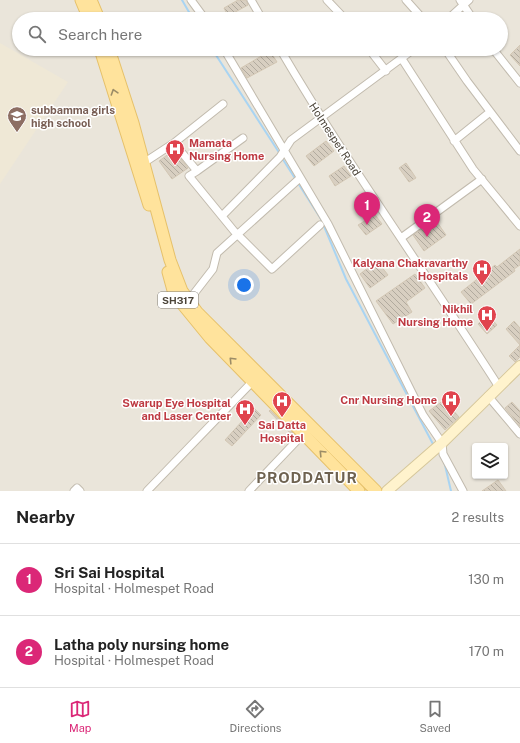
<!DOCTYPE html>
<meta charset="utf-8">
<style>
:root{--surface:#fff;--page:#f2f2f2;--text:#222;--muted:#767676;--line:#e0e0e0;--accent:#db2777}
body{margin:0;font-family:"Public Sans",sans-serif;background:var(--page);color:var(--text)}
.controls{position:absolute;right:12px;bottom:12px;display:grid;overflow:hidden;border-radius:4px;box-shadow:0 1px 3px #0004}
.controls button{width:36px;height:36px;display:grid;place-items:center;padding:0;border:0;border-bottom:1px solid var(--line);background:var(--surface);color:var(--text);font:20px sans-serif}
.you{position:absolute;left:244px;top:285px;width:14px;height:14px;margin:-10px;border:3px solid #fff;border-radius:50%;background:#1a73e8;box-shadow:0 0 0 6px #1a73e833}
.badge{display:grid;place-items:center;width:26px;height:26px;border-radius:50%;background:var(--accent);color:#fff;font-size:13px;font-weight:700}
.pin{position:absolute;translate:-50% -33px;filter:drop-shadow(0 1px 2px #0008)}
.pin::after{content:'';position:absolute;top:21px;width:14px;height:12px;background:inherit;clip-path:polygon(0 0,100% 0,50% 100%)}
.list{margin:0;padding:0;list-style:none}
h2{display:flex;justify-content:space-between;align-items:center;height:52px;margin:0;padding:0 16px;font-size:17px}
h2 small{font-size:13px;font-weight:400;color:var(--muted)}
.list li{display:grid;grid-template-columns:26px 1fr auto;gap:12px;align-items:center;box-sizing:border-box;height:72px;padding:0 16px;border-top:1px solid var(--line)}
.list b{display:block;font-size:15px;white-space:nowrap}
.list p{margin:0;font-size:13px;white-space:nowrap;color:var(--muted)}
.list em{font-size:13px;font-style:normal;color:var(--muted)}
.icon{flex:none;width:22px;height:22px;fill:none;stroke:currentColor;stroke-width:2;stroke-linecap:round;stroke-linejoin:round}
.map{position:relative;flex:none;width:520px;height:491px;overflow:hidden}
.search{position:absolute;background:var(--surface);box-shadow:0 1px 3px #0004;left:12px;right:12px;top:12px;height:44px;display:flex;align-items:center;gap:10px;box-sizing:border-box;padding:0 14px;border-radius:22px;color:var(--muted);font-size:15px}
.sheet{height:196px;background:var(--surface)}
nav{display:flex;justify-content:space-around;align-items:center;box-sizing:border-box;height:56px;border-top:1px solid var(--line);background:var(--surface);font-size:11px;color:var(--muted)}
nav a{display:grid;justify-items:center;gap:2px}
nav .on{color:var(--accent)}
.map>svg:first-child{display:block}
.residential{fill:#eae5da;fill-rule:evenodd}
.education{fill:#efe8d6}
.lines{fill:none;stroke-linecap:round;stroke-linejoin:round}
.stream{stroke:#a9d4f2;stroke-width:2}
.building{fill:url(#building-back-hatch);stroke:#d3c7b4}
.minor-casing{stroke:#c2bbae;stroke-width:9}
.secondary-casing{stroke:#d6c79b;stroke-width:12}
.primary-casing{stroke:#e6c16a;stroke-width:13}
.minor{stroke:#fff;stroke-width:7}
.secondary{stroke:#fff3cd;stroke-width:10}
.primary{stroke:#ffe39c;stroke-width:11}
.oneway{stroke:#9c8c66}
.labels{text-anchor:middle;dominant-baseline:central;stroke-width:3;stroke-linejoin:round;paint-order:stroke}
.shield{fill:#fff;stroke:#817c74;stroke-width:1}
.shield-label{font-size:10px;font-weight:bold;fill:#4b4439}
.education-label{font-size:11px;font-weight:bold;fill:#785e54;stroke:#fff;text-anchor:start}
.street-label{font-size:11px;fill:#4b4439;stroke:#fff}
.health-label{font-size:11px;font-weight:bold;fill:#be3a42;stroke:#fff;text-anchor:end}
.district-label{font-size:15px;font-weight:bold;letter-spacing:1px;fill:#6e6250;stroke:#fff}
</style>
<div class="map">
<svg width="520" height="491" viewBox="0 0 520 491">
<defs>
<pattern id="building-back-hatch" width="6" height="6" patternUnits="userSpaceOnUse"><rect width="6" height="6" fill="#d8cfc1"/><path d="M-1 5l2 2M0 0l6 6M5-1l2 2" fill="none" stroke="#b1aa9e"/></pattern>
</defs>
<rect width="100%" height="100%" fill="#f6f3ec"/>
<path class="residential" d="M0 0H520V491H0ZM19 19H501V49H19ZM475 446H505V476H475Z"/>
<path class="education" d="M0 43 68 82 0 184Z"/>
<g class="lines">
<path class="stream" d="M182 0 193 19
M212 49 280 154
M282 158 321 219 346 279 434 446
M444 461 451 491"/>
</g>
<path class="building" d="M238 0H246L248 5 228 16 224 8Z
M520 45V66L510 55Z
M270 51 277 62 247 78 241 68Z
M326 141 334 151 314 166 306 156Z
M174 150 188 168 172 179 159 161Z
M406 163 416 178 409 182 399 168Z
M344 166 351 176 335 186 329 176Z
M370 208 382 224 366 235 358 225 368 219 364 213Z
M435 219 446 235 424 251 413 235Z
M520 249V265L514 269 515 271 471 304 461 292 495 265 497 267Z
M377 261 388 275 370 288 360 274Z
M415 274 425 288 406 302 412 312 393 324 376 301Z
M488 315 497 325 487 334 478 324Z
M514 321 520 328V345L506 329Z
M520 345V357L515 362 509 356Z
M444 400 459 417 445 430 429 411Z
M512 402 520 411V426L505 408Z
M254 408 261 415 232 446 225 440Z
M270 410 295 435 293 436 269 411Z
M498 480 506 491H482Z"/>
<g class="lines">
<defs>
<path id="minor" d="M191 0 205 19
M251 0 262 19
M327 0 345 19
M406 0 423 19
M460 0 473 19
M448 19 469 0
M224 49 328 224 423 415 442 443 443 454 463 491
M280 49C348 165 427 274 499 387
M369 49 386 71
M445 49 467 81 520 151
M493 49 520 83
M402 59 473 169 520 226
M454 141 490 112
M174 143 223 104
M145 162 174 143 197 171 189 176 234 231 272 269 320 225
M197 171 243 138
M222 216 280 157 291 140 414 49
M401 238 482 179
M189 300 213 269 217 253 300 178
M488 396 520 434
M74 491 77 488 80 491
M147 491 255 379
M249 491 306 431"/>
<path id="secondary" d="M387 491 442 443 520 366"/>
<path id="primary" d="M81 0 89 19
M91 0 99 19
M100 49 149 205
M109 49 133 123 170 260 182 291 197 312 376 491
M168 272 174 294 210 338 359 491"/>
</defs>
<use href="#minor" class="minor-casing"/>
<use href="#secondary" class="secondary-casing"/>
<use href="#primary" class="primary-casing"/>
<use href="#minor" class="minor"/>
<use href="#secondary" class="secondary"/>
<use href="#primary" class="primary"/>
</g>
<defs><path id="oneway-chevron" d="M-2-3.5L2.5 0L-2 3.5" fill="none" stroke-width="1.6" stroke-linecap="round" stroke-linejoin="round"/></defs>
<g class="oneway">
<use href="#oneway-chevron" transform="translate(114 92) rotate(-108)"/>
<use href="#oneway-chevron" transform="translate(232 360) rotate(-134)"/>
<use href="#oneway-chevron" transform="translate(322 453) rotate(-134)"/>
</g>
<defs>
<symbol id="school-pin" viewBox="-11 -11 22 30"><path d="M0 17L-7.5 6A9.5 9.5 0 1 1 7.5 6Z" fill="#8d6e63" stroke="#fff"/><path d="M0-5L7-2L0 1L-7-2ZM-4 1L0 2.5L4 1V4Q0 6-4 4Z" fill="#fff"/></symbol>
<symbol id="hospital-pin" viewBox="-11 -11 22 30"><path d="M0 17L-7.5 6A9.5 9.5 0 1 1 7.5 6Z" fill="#e0444e" stroke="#fff"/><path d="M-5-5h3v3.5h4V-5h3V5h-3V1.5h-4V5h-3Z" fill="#fff"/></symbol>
</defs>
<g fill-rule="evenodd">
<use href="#school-pin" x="6" y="105" width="22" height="30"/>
<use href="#hospital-pin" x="164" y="138" width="22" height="30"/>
<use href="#hospital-pin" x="471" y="258" width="22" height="30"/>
<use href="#hospital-pin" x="476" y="304" width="22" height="30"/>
<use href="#hospital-pin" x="440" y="389" width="22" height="30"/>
<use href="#hospital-pin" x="271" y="390" width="22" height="30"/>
<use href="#hospital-pin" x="234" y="398" width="22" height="30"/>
</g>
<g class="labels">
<rect class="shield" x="158" y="292" width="40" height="16" rx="3"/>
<g class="shield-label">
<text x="178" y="300">SH317</text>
</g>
<g class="education-label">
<text x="31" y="110">subbamma girls<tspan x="31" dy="13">high school</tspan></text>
</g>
<g class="street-label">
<text transform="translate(335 139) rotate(57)">Holmespet Road</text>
</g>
<g class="health-label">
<text x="189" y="143" text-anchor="start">Mamata<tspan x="189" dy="13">Nursing Home</tspan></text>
<text x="468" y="263">Kalyana Chakravarthy<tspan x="468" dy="13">Hospitals</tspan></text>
<text x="473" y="309">Nikhil<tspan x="473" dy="13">Nursing Home</tspan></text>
<text x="437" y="400">Cnr Nursing Home</text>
<text x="231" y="403">Swarup Eye Hospital<tspan x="231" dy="13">and Laser Center</tspan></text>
<text x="282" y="425" text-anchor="middle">Sai Datta<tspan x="282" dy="13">Hospital</tspan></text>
</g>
<g class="district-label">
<text x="307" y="477">PRODDATUR</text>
</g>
</g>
</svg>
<div class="controls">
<button><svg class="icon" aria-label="layers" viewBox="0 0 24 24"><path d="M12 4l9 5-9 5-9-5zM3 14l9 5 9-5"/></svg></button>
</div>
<div class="you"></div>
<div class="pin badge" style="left:367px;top:225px">1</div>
<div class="pin badge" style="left:427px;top:237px">2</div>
<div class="search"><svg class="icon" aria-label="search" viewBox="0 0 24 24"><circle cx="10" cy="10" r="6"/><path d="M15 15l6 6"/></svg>Search here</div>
</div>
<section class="sheet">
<h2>Nearby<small>2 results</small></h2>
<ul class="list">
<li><span class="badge">1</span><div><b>Sri Sai Hospital</b><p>Hospital · Holmespet Road</p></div><em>130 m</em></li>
<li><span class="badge">2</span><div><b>Latha poly nursing home</b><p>Hospital · Holmespet Road</p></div><em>170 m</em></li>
</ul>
</section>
<nav>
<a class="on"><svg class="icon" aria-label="map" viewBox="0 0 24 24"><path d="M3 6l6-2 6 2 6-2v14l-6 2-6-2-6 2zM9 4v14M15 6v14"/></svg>Map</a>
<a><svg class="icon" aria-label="directions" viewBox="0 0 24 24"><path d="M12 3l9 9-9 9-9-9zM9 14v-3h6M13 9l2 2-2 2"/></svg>Directions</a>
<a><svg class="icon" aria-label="saved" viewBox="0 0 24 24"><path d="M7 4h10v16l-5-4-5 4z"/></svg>Saved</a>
</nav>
